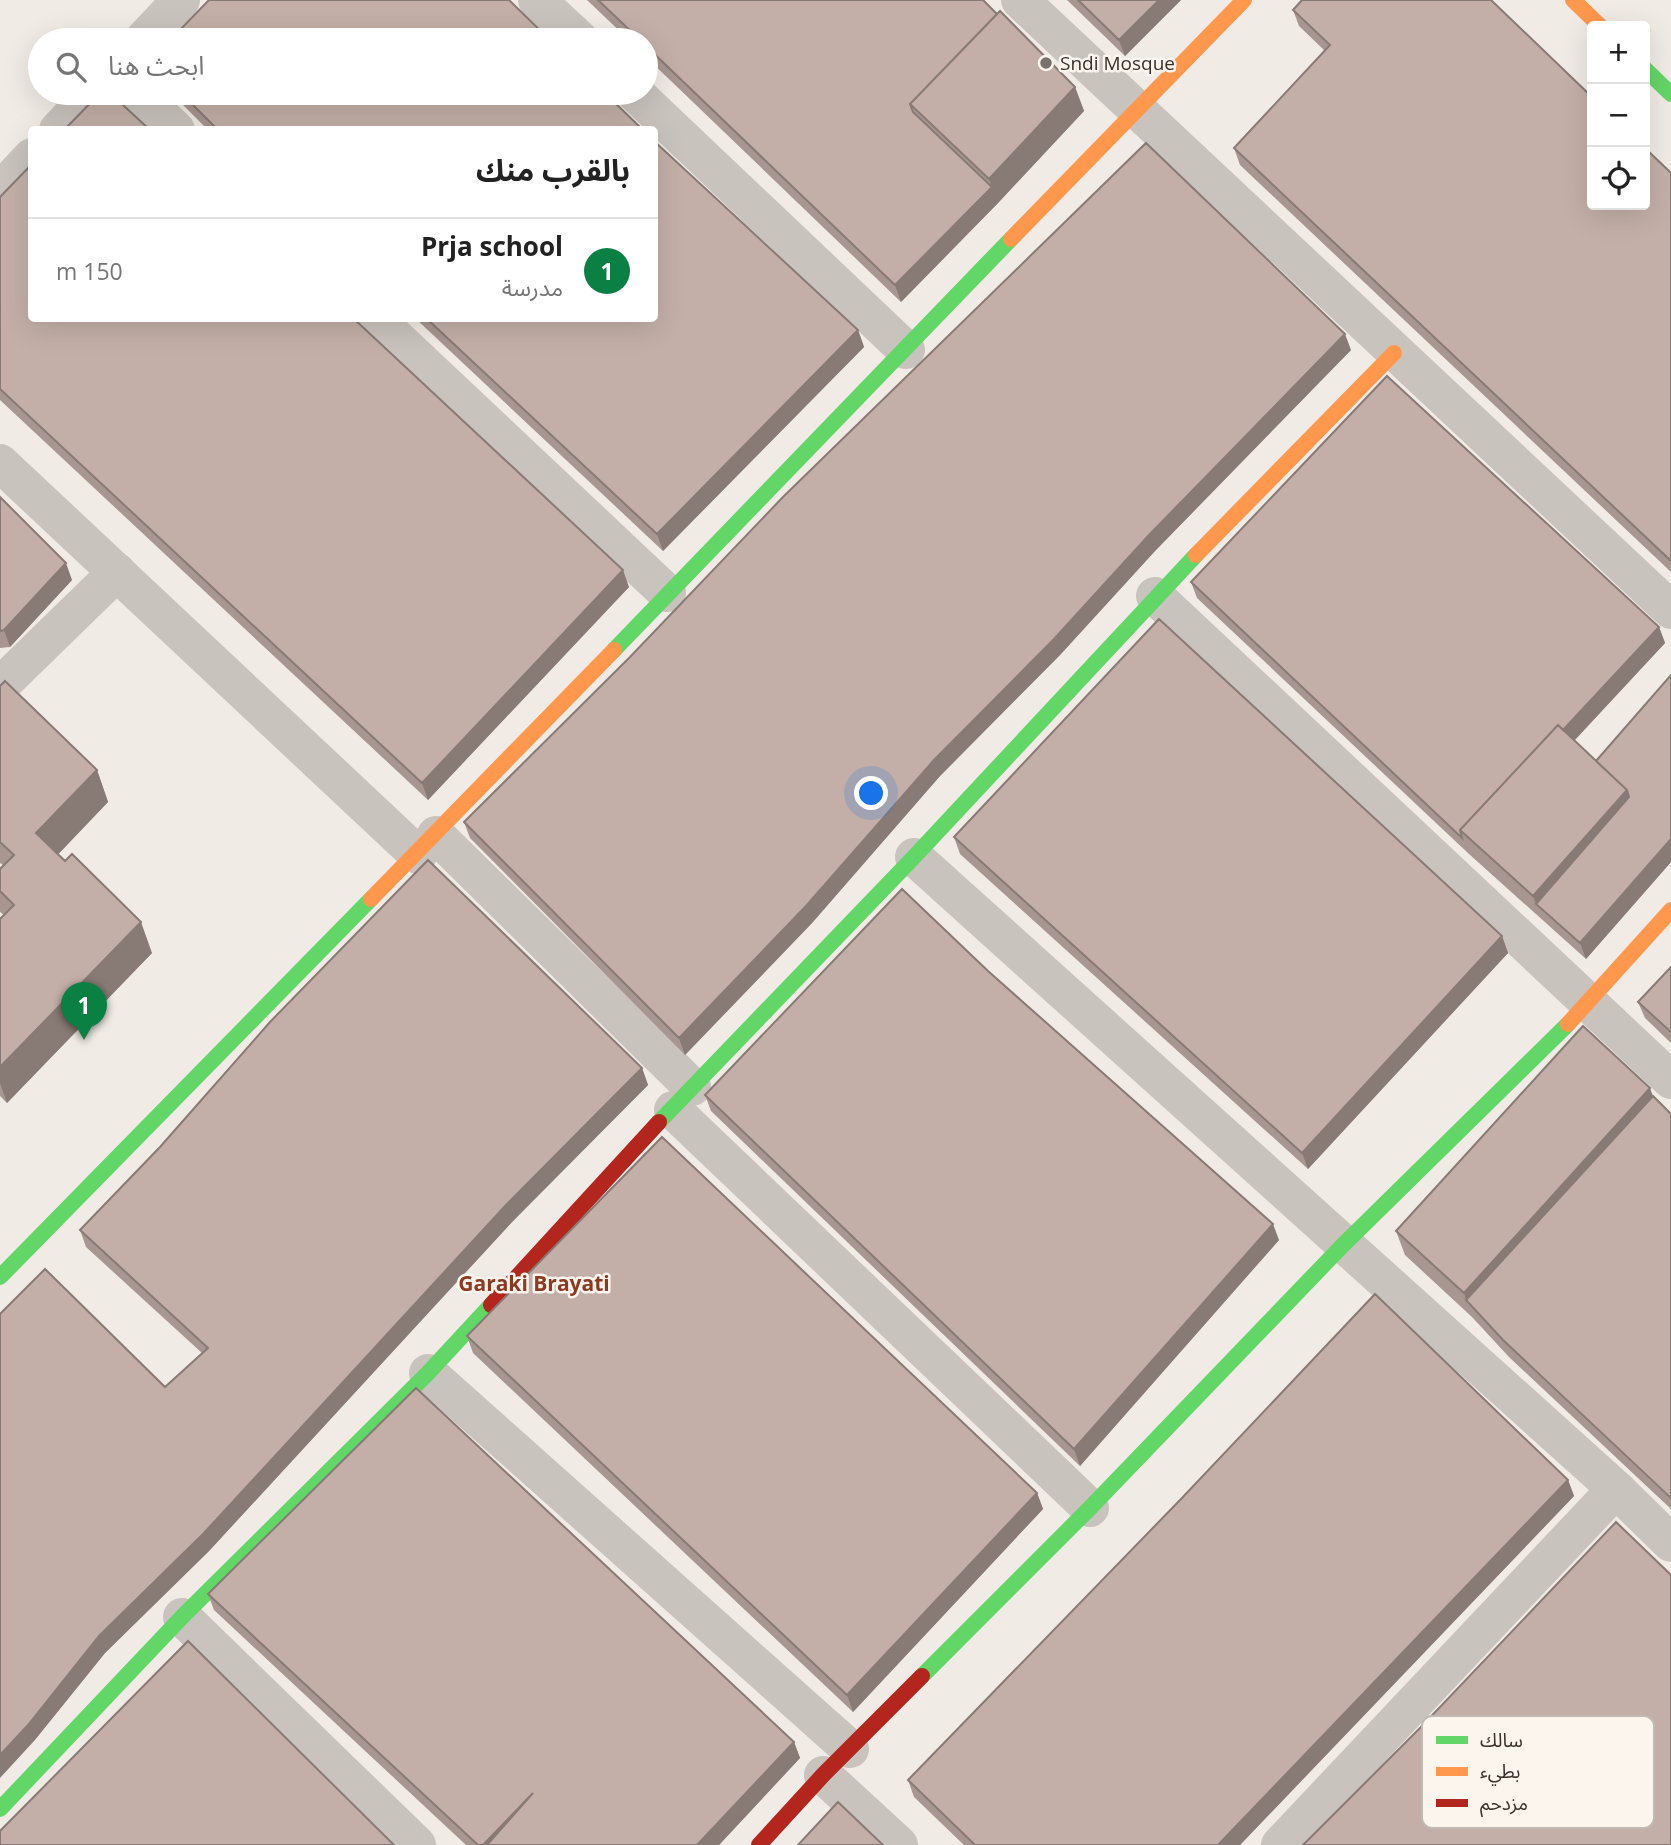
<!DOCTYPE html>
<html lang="ar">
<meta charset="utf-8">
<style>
:root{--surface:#fff;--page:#f2f2f2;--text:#222;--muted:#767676;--line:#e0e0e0;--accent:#0b8043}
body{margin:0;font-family:"Open Sans","Noto Sans Arabic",sans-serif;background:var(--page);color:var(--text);direction:rtl}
.controls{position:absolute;right:21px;top:21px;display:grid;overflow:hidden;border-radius:7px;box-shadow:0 7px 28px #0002}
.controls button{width:63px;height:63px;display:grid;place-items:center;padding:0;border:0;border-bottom:2px solid var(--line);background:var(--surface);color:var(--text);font:35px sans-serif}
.you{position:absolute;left:872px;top:794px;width:24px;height:24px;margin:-18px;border:5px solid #fff;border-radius:50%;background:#1a73e8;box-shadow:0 0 0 10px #1a73e833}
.badge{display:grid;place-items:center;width:46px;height:46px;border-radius:50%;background:var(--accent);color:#fff;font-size:23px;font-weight:700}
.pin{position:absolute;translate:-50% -58px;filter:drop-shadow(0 2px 4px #0008)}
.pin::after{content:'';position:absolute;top:37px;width:24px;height:21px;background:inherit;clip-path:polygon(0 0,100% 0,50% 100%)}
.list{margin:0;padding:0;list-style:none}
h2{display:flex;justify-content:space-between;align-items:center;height:91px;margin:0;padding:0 28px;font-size:30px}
h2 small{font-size:23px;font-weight:400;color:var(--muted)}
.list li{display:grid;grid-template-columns:46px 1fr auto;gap:21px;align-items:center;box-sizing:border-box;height:105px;padding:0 28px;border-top:2px solid var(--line)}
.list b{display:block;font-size:26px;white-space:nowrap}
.list p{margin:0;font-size:23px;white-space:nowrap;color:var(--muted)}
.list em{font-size:23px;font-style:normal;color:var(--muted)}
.icon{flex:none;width:38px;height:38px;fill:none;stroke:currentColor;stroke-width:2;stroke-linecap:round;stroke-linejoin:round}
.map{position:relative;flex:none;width:1671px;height:1845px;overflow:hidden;direction:ltr}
.search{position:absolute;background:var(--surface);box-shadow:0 7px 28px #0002;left:28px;top:28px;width:630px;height:77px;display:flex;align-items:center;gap:18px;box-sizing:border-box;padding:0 24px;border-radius:38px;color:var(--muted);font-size:26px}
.panel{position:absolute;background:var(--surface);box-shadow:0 7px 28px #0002;left:28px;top:126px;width:630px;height:196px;border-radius:7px;direction:rtl}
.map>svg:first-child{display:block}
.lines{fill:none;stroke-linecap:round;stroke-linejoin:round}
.street{stroke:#c9c3be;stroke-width:38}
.fast{stroke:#63d668;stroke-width:16}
.slow{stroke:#ff974d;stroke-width:16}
.jam{stroke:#b3261e;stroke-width:16}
.wall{fill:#a89690}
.shaded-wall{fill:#887a75}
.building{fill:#c3afa7;stroke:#887a75;stroke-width:2}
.poi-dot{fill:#7a716c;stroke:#fbf5ee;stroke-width:2.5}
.labels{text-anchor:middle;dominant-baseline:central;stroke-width:5;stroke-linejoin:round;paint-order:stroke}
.poi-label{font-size:19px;fill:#3b302b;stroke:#fbf5ee;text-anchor:start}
.neighbourhood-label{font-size:21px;font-weight:bold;fill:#8c3b22;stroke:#fbf5ee}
.key{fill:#fbf5ee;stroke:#c1bab4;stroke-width:2}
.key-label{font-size:19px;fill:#3b302b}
</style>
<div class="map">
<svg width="1671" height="1845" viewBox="0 0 1671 1845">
<rect width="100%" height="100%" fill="#f0ebe5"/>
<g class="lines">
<path class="street" d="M537 0 580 40
M1020 0 1671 610
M143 40 181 0
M137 93 176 130
M635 93 906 350
M58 130 93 93
M0 191 32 157
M375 318 667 593
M0 463 418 855
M1155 596 1671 1080
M0 686 117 572
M436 835 692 1087
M914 857 1616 1489 1671 1543
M673 1110 1090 1508
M428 1373 850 1749
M182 1617 417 1845
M823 1775 899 1845
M1280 1845 1616 1489"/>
<path class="fast" d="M1645 69 1671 94
M614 650 1011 239
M659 1122 914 857 1196 555
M0 1277 371 899
M922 1676 1090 1508 1342 1246 1568 1024
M0 1809 182 1617 428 1373 491 1305"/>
<path class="slow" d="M1573 0 1600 26
M1011 239 1244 0
M1196 555 1394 353
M371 899 614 650
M1568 1024 1671 910"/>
<path class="jam" d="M491 1305 659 1122
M759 1845 823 1775 922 1676"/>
</g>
<path class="wall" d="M587 0H983L1075 87 1084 111 998 203 901 302 646 57V40H629Z
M1067 0H1181L1125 56Z
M1293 10 1671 173V572L1240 165 1234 148 1325 51 1299 26Z
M171 93H605L643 130H208Z
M0 197 629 587 428 800 0 400Z
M415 318H654L858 330 864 347 663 551Z
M1351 350 1155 551 1060 655 940 776 812 923 685 1055 470 838 464 822 630 657 783 497Z
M0 497 72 580 10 647 0 648Z
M1191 582 1659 627 1665 643 1574 741 1596 761 1671 675V862L1586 959 1469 854 1197 598Z
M0 686 97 770 108 802 58 854 152 953 7 1103 0 1096V919L4 915 0 912V869L3 865 0 863Z
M954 837 1502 936 1508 953 1308 1169 960 854Z
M1671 967V1043L1645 1018 1638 1002Z
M988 971 1279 1240 1080 1466 711 1111 705 1095Z
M642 1068 648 1085 512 1222 209 1551 105 1653 34 1741 165 1387 202 1353 86 1247 80 1230Z
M1653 1096 1671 1114V1509L1509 1357 1472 1317 1405 1255 1396 1231Z
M467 1336 1037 1493 1043 1509 853 1712 473 1353Z
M1568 1480 1574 1496 1240 1845H964L914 1797 908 1780 1181 1499Z
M208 1594 794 1742 800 1758 719 1845H466L214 1610Z"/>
<path class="shaded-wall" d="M1159 0H1181L1125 56 1119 40Z
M1075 87 1084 111 998 203 901 302 895 285 992 187 989 179Z
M858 330 864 347 663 551 657 534Z
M1345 334 1351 350 1155 551 1060 655 940 776 812 923 685 1055 679 1038 934 760 1149 535Z
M66 563 72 580 10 647 4 630Z
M623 570 629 587 428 800 422 783Z
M1659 627 1665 643 1477 845 1465 835Z
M97 770 108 802 48 865 36 833Z
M1627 790 1635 814 1536 904 1533 896Z
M1671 839V862L1586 959 1580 943Z
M141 922 152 953 7 1103 0 1083V1067Z
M1502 936 1508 953 1308 1169 1302 1153Z
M642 1068 648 1085 512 1222 209 1551 105 1653 34 1741 0 1778V1755L99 1636 506 1205Z
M1650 1088 1659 1113 1466 1300 1464 1293Z
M1273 1224 1279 1240 1080 1466 1074 1449Z
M1568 1480 1574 1496 1240 1845H1218Z
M1037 1493 1043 1509 853 1712 847 1695Z
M794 1742 800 1758 719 1845H697Z
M533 1793 505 1845H483Z"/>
<path class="building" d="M209 0H509L550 40H170Z
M598 0H983L997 14 910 104 913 112 992 187 895 285 646 46V40H640Z
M1078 0H1159L1119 40Z
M1302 0H1491L1592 97V205H1645V148L1671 173V561L1234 148 1330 45 1293 10Z
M1000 11 1075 87 989 179 910 104Z
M100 93H110L150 130H64Z
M181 93H605L643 130H218Z
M654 141 858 330 657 534 426 318H654Z
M1146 143 1345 334 1149 535 1054 639 934 760 806 906 679 1038 464 822 630 657 783 497Z
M32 164V318H353L623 570 422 783 0 389V197Z
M1387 376 1659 627 1563 730 1558 725 1460 830 1462 838 1191 582Z
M0 497 66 563 4 630 0 631Z
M1159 619 1502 936 1302 1153 954 837Z
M1671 675V839L1580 943 1536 904 1629 797 1627 790 1596 761Z
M5 681 97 770 36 833 65 861 72 854 141 922 0 1067V919L14 905 0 891V869L14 855 0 842V686Z
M1558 725 1627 790 1533 896 1460 830Z
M428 860 642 1068 506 1205 203 1534 99 1636 28 1725 0 1755V1314L45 1269 165 1387 208 1348 80 1230 160 1147 270 1022Z
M902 889 988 971 1273 1224 1074 1449 705 1095Z
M1671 967V1032L1638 1002Z
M1583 1026 1650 1088 1464 1293 1396 1231Z
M1653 1096 1671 1114V1498L1503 1340 1466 1300Z
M662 1137 1037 1493 847 1695 467 1336Z
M1375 1294 1568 1480 1218 1845H975L908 1780 1181 1499Z
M416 1388 794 1742 697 1845H487L533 1793 483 1845H478L208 1594Z
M1616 1522 1671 1575V1845H1303L1421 1727Z
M188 1641 394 1845H0V1831Z
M838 1802 883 1845H798Z"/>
<circle class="poi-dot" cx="1046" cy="63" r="7"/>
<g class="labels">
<g class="poi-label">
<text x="1060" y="63">Sndi Mosque</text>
</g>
<g class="neighbourhood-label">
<text x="534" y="1283">Garaki Brayati</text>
</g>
</g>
<rect x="1422" y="1716" width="232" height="112" rx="10" class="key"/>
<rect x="1436" y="1736" width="32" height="8" fill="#63d668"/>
<rect x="1436" y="1767" width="32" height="9" fill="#ff974d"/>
<rect x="1436" y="1799" width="32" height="8" fill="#b3261e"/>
<g class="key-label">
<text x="1480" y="1747">سالك</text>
<text x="1480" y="1778">بطيء</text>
<text x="1480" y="1810">مزدحم</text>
</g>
</svg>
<div class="controls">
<button>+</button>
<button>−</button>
<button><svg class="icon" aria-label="locate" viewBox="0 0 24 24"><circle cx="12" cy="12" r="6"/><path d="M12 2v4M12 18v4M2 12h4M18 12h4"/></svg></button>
</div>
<div class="you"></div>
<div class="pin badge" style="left:84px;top:1040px">1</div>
<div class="search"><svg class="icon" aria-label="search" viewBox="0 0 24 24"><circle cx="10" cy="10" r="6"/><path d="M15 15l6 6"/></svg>ابحث هنا</div>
<section class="panel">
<h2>بالقرب منك<small></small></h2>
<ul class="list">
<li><span class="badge">1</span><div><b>Prja school</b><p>مدرسة</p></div><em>150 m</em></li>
</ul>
</section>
</div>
